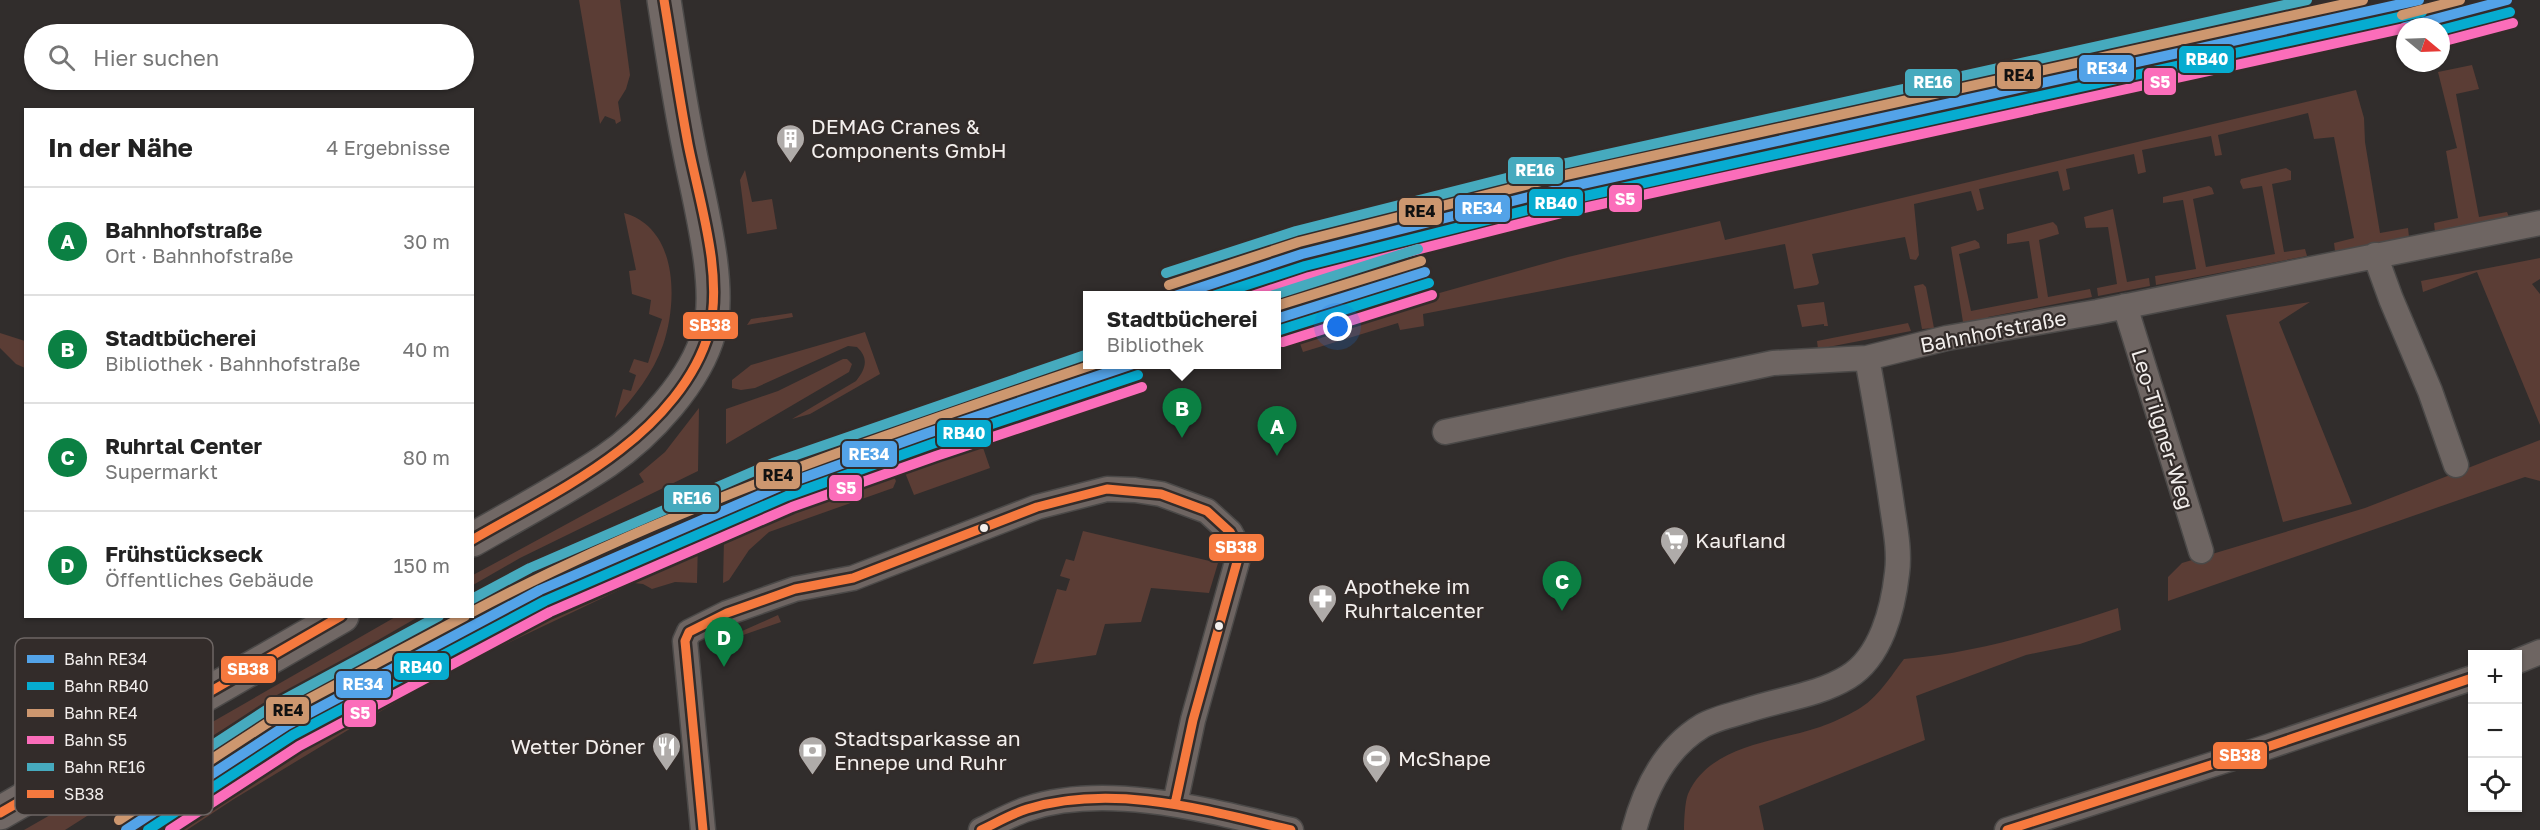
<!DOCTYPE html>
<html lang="de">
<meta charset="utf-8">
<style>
:root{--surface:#fff;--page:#f2f2f2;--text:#222;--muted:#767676;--line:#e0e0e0;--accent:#0b8043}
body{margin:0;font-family:"Golos Text",sans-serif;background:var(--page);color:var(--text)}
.controls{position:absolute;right:18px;bottom:18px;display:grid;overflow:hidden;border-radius:0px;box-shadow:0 2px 4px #0004}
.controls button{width:54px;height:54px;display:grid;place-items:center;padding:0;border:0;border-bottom:2px solid var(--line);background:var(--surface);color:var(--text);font:30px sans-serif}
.compass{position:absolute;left:2396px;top:18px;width:54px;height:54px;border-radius:50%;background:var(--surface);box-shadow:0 2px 4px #0004;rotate:109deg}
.you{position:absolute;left:1338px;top:327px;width:21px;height:21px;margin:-15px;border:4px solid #fff;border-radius:50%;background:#1a73e8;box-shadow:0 0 0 9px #1a73e833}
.badge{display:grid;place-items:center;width:39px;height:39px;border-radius:50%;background:var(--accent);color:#fff;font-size:20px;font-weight:700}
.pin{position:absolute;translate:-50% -50px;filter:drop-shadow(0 2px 3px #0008)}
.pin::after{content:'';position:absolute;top:32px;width:21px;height:18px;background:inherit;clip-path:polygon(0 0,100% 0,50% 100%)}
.popup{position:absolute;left:1083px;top:291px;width:198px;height:78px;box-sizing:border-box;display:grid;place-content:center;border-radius:0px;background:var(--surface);filter:drop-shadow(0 2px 4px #0005);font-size:20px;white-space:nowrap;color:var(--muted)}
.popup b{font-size:22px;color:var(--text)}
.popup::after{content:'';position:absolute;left:50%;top:100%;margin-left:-12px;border:12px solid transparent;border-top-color:var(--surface)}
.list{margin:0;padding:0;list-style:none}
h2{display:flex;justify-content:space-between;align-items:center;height:78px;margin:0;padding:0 24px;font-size:26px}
h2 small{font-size:20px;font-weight:400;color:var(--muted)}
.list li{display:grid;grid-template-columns:39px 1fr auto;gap:18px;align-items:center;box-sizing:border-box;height:108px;padding:0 24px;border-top:2px solid var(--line)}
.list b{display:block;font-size:22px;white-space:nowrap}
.list p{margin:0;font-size:20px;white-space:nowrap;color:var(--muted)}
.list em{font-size:20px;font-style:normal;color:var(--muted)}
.icon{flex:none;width:33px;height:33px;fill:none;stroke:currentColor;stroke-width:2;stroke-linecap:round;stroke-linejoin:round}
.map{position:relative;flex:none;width:2540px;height:830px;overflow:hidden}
.search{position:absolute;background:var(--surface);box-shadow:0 2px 4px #0004;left:24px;top:24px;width:450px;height:66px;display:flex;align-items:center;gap:15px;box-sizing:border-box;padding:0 21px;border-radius:33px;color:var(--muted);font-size:22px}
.panel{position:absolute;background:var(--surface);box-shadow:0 2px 4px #0004;left:24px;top:108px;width:450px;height:510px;border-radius:0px}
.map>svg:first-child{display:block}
.green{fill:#5b3d35}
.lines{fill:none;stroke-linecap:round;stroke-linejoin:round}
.street-casing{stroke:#4b4948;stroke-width:27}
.secondary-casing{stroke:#4b4948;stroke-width:36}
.street{stroke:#6e6562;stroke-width:24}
.secondary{stroke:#716865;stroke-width:33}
.bus-1-casing{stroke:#332c2a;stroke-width:14}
.bus-1{stroke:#f6793e;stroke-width:9}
.rail-1-casing{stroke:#332c2a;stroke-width:15}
.rail-2-casing{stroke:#332c2a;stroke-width:15}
.rail-3-casing{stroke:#332c2a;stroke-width:15}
.rail-4-casing{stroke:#332c2a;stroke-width:15}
.rail-5-casing{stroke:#332c2a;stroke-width:15}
.rail-1{stroke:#53a3e8;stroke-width:10}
.rail-2{stroke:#06acd0;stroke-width:10}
.rail-3{stroke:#cd976f;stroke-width:10}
.rail-4{stroke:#fb6dba;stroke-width:10}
.rail-5{stroke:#46aabe;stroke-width:10}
.bus-dot{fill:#f3efed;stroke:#332c2a;stroke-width:2}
.labels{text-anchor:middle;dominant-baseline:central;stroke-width:4.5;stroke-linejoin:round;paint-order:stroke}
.poi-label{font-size:21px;fill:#f3efed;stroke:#332c2a;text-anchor:start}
.street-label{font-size:21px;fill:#f3efed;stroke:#332c2a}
.key{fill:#332c2a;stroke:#6d6664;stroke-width:1.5}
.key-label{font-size:16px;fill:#f3efed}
.line-badge{stroke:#332c2a;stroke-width:2}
.badge-label{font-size:16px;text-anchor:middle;font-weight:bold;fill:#fff}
.pale-badge-label{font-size:16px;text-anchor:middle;font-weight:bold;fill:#111}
</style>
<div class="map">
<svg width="2540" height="830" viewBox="0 0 2540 830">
<rect width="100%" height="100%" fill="#312d2c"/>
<path class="green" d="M579 0H620L630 75 626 89 618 102 621 121 616 124 615 120 605 116 600 124Z
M2472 65 2479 89 2456 94 2479 217 2507 212 2509 217 2435 232 2434 223 2458 218 2446 151 2457 148 2438 72Z
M2356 90 2364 118 2365 142 2380 233 2408 228 2409 237 2335 251 2334 243 2354 238 2334 137 2314 139 2308 113 2218 135 2222 155 2215 156 2211 136 2142 150 2146 172 2138 174 2134 154 2066 169 2070 189 2063 191 2058 171 1979 189 1984 209 1977 211 1971 191 1914 204 1919 255 1916 260 1910 259 1905 237 1812 254 1819 283 1817 285 1794 289 1785 244 1423 314 1424 326 1400 330 1398 323 1303 352 1298 338H1294L1293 334 1568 257 1720 221 1725 240Z
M2286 168 2291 171V180L2272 184 2284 252 2305 249 2307 256 2156 285 2155 276 2196 269 2183 200 2163 203V197L2209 186 2212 188 2214 194 2193 199 2206 267 2275 254 2262 186 2243 189 2240 182 2241 179Z
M745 170 752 202 772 199 777 229 747 234 740 180Z
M2113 209 2127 282 2149 278 2150 286 2098 296 2097 288 2117 284 2108 227 2086 228 2084 217Z
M624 213C678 228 678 301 663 345 653 373 635 396 615 418L623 389 631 391 636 375 629 372 634 359 648 363 662 319 649 314 651 300 632 294 629 271 636 270Z
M2053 222 2057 226 2059 234 2039 240 2048 297 2090 289 2092 297 1988 317 1989 321 1970 325 1969 321 1963 322 1951 247 1975 240 1979 243 1980 248 1959 254 1971 311 2038 298 2029 241 2007 244V234Z
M2540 258V279L2532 284 2540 294V425L2477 272 2423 292 2421 281Z
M1923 284 1926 287 1934 328 1922 329 1914 286Z
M1824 302 1828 326H1824V324L1802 327 1797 305Z
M2310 302 2279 322 2352 504 2283 522 2226 315Z
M792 313 793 317 747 325 751 319Z
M1908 323 1911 331 1818 349 1817 341Z
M865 332 880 374 810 414 792 419 856 381C866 369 869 358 857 347L848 346 755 388 741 390 732 388V380L751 365Z
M0 333 25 341V368L16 364 0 348Z
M843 359H847L852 364 849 372 726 444V409L778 391Z
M699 408 698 471 520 558 473 585V575L644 482 639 474 665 452Z
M980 439 990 468 914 495 904 470 951 452 952 448Z
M2540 440V481L2525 477 2168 601V577L2182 563 2365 508Z
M888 476 894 477 896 481 893 488 769 532 749 550 729 580 723 583 724 539Z
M1083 531 1218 563 1209 593 1151 588 1141 622 1105 624 1096 655 1033 664 1057 589 1066 591 1070 579 1060 576 1066 559 1074 561Z
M698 540 697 583 675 582 652 589 643 584 634 583 468 662 358 724 234 799 187 830H145C208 785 277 749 345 712 460 649 577 589 698 540Z
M2118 608 2121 630 2080 644 2026 655 1916 696 1925 740 1759 806 1764 830H1684C1684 821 1685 801 1688 794 1709 745 1776 742 1820 727 1832 723 1846 716 1857 710 1877 699 1891 676 1904 659 1977 653 2048 631 2118 608Z
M778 615 781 622 723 642 722 640Z
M397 616 418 617 219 732 65 830H24Z"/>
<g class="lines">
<defs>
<path id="street" d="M2375 255 2391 299 2430 391 2456 465
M2125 306 2201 551
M1445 432 1773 363 1867 358 1947 338 2097 312 2540 223
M2518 661 2540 652
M703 830 685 641 689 632 727 613 795 589 853 578 1037 507 1107 489 1135 490 1161 494 1207 511 1230 532 1236 543 1237 562 1193 720 1175 804
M981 830C996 823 1012 814 1027 809 1107 782 1211 811 1291 830
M1634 830C1645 789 1664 749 1702 726 1714 719 1731 715 1745 711 1779 699 1817 696 1848 677 1881 657 1893 609 1897 573 1900 551 1895 527 1892 506 1885 456 1876 407 1867 358
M2007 830 2261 749 2472 678"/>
<path id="secondary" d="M472 540C517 514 563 490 606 461 647 433 696 381 709 332 723 286 698 197 689 148 679 99 672 50 664 0
M0 813 342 616"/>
</defs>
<use href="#street" class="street-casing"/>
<use href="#secondary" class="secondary-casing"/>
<use href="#street" class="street"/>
<use href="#secondary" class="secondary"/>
<defs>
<path id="bus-1" d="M472 540C522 511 575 485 620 450 658 421 696 379 709 332 724 275 699 200 688 144 679 96 672 48 664 0
M0 813 341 616
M703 830 685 641 689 632 727 613 795 589 853 578 1037 507 1107 489 1161 494 1207 511 1230 532 1236 543 1237 562 1193 720 1175 804
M981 830C996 823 1011 814 1027 809 1114 783 1206 810 1291 830
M2007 830 2261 749 2472 678"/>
</defs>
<use href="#bus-1" class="bus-1-casing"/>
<use href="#bus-1" class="bus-1"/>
<defs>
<path id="rail-1" d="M2405 27 2507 0
M1175 296 1302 254 1564 188 2419 0
M1276 319 1425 272
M126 830 287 725 540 590 783 485 928 433 1133 364"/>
<path id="rail-2" d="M2441 30 2510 12
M1213 296 1305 266 1567 200 2422 12
M1280 330 1429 283
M148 830 293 735 545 601 787 496 932 444 1138 375"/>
<path id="rail-3" d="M2402 15 2460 0
M1169 285 1299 242 1561 176 2363 0
M1276 306 1421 261
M472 612C670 507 883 435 1095 364
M119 820 281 714 465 616"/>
<path id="rail-4" d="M2441 42 2513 23
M1252 296 1309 277 1570 211 2405 28
M1283 342 1432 295
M170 830 299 746 550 612 792 507 936 456 1142 387"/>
<path id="rail-5" d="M1166 273 1296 231 1558 165 2307 0
M1271 296 1418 249
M472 599 530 568 773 463 1088 354
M113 810 274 705 439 616"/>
</defs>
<use href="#rail-1" class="rail-1-casing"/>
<use href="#rail-2" class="rail-2-casing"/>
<use href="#rail-3" class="rail-3-casing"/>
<use href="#rail-4" class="rail-4-casing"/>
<use href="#rail-5" class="rail-5-casing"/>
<use href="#rail-1" class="rail-1"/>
<use href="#rail-2" class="rail-2"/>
<use href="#rail-3" class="rail-3"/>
<use href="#rail-4" class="rail-4"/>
<use href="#rail-5" class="rail-5"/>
</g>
<defs>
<symbol id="building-pin" viewBox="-11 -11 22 30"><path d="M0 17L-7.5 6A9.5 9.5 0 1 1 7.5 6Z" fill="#afaba9" stroke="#332c2a"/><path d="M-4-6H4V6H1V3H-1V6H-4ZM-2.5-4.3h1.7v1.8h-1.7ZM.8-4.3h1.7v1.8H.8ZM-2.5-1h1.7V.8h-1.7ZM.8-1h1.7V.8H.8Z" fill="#fff"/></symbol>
<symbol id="supermarket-pin" viewBox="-11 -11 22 30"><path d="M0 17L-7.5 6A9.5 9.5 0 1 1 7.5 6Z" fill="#afaba9" stroke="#332c2a"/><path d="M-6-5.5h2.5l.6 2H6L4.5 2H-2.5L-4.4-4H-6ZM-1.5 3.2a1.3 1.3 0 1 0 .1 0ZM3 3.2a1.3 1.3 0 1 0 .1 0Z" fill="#fff"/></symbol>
<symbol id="pharmacy-pin" viewBox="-11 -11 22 30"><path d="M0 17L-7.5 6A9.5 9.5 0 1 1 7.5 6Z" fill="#afaba9" stroke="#332c2a"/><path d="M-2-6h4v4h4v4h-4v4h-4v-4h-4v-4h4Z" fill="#fff"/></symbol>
<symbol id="restaurant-pin" viewBox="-11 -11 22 30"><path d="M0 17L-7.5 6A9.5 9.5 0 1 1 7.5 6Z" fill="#afaba9" stroke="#332c2a"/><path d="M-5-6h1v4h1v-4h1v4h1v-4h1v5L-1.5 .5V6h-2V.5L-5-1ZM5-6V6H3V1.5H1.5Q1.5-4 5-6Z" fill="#fff"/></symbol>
<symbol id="bank-pin" viewBox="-11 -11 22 30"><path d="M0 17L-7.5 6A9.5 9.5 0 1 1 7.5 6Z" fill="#afaba9" stroke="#332c2a"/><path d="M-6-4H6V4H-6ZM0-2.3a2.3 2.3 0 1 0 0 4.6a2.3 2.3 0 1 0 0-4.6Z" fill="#fff"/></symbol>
<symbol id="stadium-pin" viewBox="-11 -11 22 30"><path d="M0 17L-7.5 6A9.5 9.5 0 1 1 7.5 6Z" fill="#afaba9" stroke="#332c2a"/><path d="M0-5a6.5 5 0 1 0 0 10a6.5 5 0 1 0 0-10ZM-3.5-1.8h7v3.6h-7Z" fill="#fff"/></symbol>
</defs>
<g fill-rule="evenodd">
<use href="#building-pin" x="774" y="122" width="33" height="45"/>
<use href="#supermarket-pin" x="1658" y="524" width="33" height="45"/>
<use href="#pharmacy-pin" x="1306" y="582" width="33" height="45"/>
<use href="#restaurant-pin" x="650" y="730" width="33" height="45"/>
<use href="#bank-pin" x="796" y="734" width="33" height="45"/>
<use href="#stadium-pin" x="1360" y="742" width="33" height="45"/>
</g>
<g class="bus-dot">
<circle cx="984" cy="528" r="5"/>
<circle cx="1219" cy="626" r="5"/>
</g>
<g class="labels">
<g class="poi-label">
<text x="811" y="126">DEMAG Cranes &amp;<tspan x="811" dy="24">Components GmbH</tspan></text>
<text x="1695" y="540">Kaufland</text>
<text x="1344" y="586">Apotheke im<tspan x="1344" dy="24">Ruhrtalcenter</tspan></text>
<text x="834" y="738">Stadtsparkasse an<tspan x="834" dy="24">Ennepe und Ruhr</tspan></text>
<text x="645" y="746" text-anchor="end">Wetter Döner</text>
<text x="1398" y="758">McShape</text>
</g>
<g class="street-label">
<text transform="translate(1993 331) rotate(-11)">Bahnhofstraße</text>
<text transform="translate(2163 429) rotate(73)">Leo-Tilgner-Weg</text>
</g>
</g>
<rect x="15" y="638" width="198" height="177" rx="9" class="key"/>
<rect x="27" y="655" width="27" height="8" fill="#53a3e8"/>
<rect x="27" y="682" width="27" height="8" fill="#06acd0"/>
<rect x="27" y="709" width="27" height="8" fill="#cd976f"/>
<rect x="27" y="736" width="27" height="8" fill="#fb6dba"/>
<rect x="27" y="763" width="27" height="8" fill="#46aabe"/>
<rect x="27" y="790" width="27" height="8" fill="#f6793e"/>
<g class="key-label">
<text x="64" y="665">Bahn RE34</text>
<text x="64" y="692">Bahn RB40</text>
<text x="64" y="719">Bahn RE4</text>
<text x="64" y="746">Bahn S5</text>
<text x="64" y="773">Bahn RE16</text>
<text x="64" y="800">SB38</text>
</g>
<g class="line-badge">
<rect x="2178" y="45" width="57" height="29" rx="6" fill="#06acd0"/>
<rect x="2078" y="54" width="57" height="29" rx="6" fill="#53a3e8"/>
<rect x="1996" y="61" width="46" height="29" rx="6" fill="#cd976f"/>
<rect x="2143" y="67" width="34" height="29" rx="6" fill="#fb6dba"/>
<rect x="1904" y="68" width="57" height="29" rx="6" fill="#46aabe"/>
<rect x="1507" y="156" width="57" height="29" rx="6" fill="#46aabe"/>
<rect x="1608" y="184" width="35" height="29" rx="6" fill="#fb6dba"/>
<rect x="1528" y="188" width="56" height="29" rx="6" fill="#06acd0"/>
<rect x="1454" y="194" width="57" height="29" rx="6" fill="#53a3e8"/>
<rect x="1398" y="197" width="45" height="29" rx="6" fill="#cd976f"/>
<rect x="682" y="311" width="57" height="29" rx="6" fill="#f6793e"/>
<rect x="936" y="419" width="56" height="29" rx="6" fill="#06acd0"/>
<rect x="841" y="440" width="57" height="28" rx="6" fill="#53a3e8"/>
<rect x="755" y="461" width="46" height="29" rx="6" fill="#cd976f"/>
<rect x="828" y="474" width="35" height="28" rx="6" fill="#fb6dba"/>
<rect x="663" y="484" width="57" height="29" rx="6" fill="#46aabe"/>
<rect x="1208" y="533" width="57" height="29" rx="6" fill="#f6793e"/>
<rect x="393" y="652" width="57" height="29" rx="6" fill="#06acd0"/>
<rect x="220" y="655" width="57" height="29" rx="6" fill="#f6793e"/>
<rect x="335" y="670" width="57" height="29" rx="6" fill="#53a3e8"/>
<rect x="265" y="696" width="45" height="29" rx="6" fill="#cd976f"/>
<rect x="343" y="699" width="34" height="29" rx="6" fill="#fb6dba"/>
<rect x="2212" y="741" width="56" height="29" rx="6" fill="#f6793e"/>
</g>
<g class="badge-label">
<text x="2207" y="65">RB40</text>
<text x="2107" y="74">RE34</text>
<text x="2160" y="88">S5</text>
<text x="1933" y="88">RE16</text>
<text x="1535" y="176">RE16</text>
<text x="1625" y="205">S5</text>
<text x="1556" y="209">RB40</text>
<text x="1482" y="214">RE34</text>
<text x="710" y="331">SB38</text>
<text x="964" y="439">RB40</text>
<text x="869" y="460">RE34</text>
<text x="846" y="494">S5</text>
<text x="692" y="504">RE16</text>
<text x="1236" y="553">SB38</text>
<text x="421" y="673">RB40</text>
<text x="248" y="675">SB38</text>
<text x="363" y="690">RE34</text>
<text x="360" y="719">S5</text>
<text x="2240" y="761">SB38</text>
</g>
<g class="pale-badge-label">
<text x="2019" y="81">RE4</text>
<text x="1420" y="217">RE4</text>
<text x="778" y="481">RE4</text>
<text x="288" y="716">RE4</text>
</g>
</svg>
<div class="controls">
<button>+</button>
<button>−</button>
<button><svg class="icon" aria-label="locate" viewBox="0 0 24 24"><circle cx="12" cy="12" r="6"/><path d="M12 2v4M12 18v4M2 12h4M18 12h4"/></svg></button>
</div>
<svg class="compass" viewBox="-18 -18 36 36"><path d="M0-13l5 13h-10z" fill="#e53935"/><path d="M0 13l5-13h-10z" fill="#767676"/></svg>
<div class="you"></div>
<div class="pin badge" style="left:1277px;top:456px">A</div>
<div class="pin badge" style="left:1182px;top:438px">B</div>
<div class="popup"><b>Stadtbücherei</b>Bibliothek</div>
<div class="pin badge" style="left:1562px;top:611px">C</div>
<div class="pin badge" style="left:724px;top:667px">D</div>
<div class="search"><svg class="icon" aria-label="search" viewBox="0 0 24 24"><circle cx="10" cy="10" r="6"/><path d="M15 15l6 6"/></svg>Hier suchen</div>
<section class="panel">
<h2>In der Nähe<small>4 Ergebnisse</small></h2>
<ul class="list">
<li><span class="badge">A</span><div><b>Bahnhofstraße</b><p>Ort · Bahnhofstraße</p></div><em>30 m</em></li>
<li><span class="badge">B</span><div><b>Stadtbücherei</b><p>Bibliothek · Bahnhofstraße</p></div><em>40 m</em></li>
<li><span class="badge">C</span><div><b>Ruhrtal Center</b><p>Supermarkt</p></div><em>80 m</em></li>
<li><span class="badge">D</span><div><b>Frühstückseck</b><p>Öffentliches Gebäude</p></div><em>150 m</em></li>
</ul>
</section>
</div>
